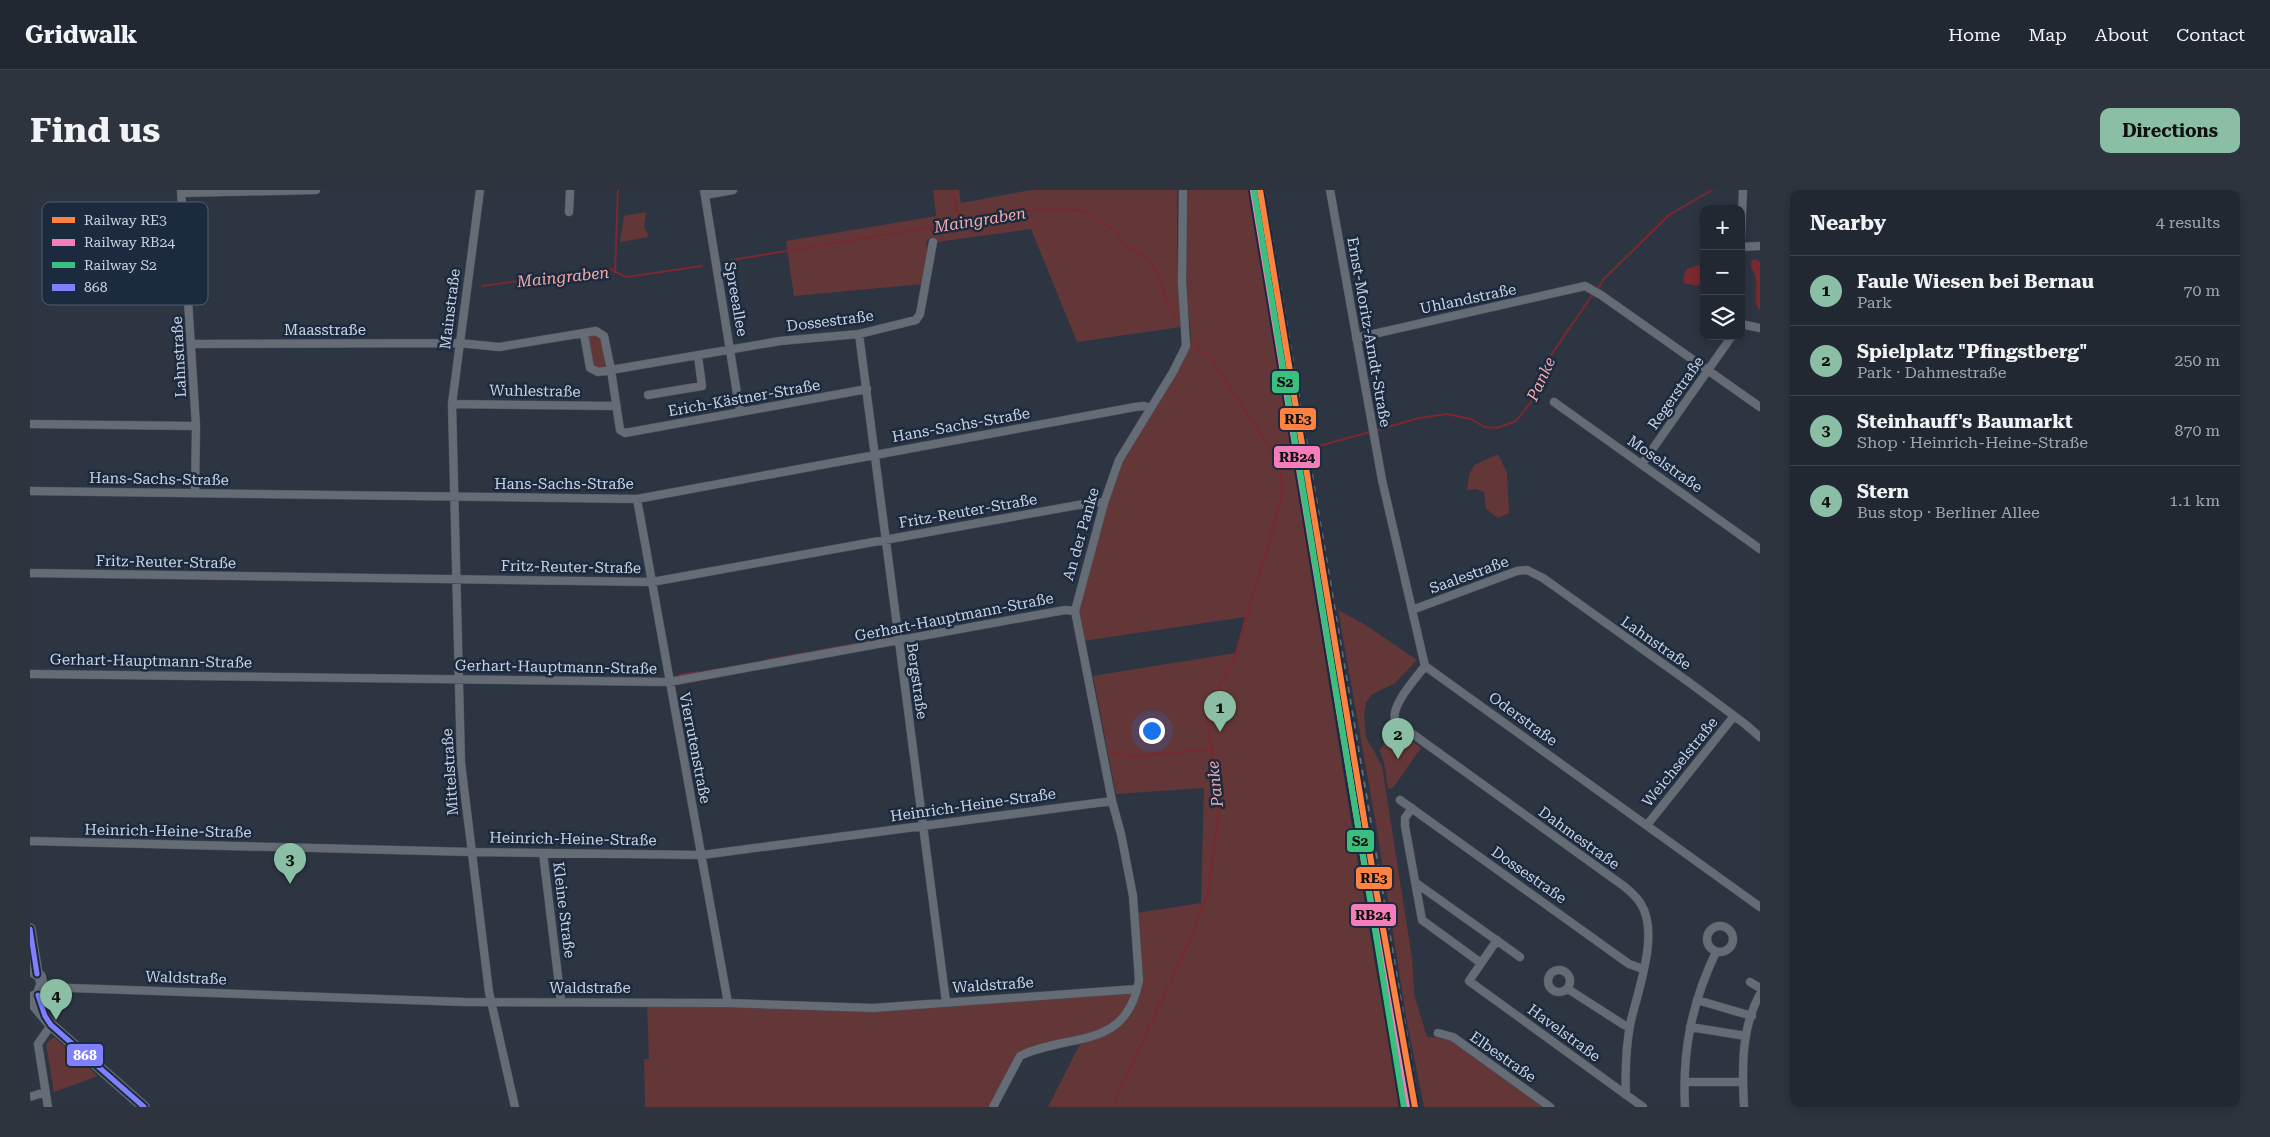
<!DOCTYPE html>
<meta charset="utf-8">
<style>
:root{--surface:#222832;--page:#2e343e;--text:#f1f3f6;--muted:#a2a6ac;--line:#3f444d;--accent:#8abfa5}
body{margin:0;font-family:"Roboto Serif",serif;background:var(--page);color:var(--text)}
.controls{position:absolute;right:15px;top:15px;display:grid;overflow:hidden;border-radius:10px;box-shadow:0 2px 8px #0003}
.controls button{width:45px;height:45px;display:grid;place-items:center;padding:0;border:0;border-bottom:1px solid var(--line);background:var(--surface);color:var(--text);font:25px sans-serif}
.you{position:absolute;left:1121px;top:540px;width:18px;height:18px;margin:-12px;border:4px solid #fff;border-radius:50%;background:#1a73e8;box-shadow:0 0 0 8px #1a73e833}
.badge{display:grid;place-items:center;width:32px;height:32px;border-radius:50%;background:var(--accent);color:#111;font-size:16px;font-weight:700}
.pin{position:absolute;translate:-50% -41px;filter:drop-shadow(0 1px 2px #0008)}
.pin::after{content:'';position:absolute;top:26px;width:18px;height:15px;background:inherit;clip-path:polygon(0 0,100% 0,50% 100%)}
.list{margin:0;padding:0;list-style:none}
h2{display:flex;justify-content:space-between;align-items:center;height:65px;margin:0;padding:0 20px;font-size:21px}
h2 small{font-size:16px;font-weight:400;color:var(--muted)}
.list li{display:grid;grid-template-columns:32px 1fr auto;gap:15px;align-items:center;box-sizing:border-box;height:70px;padding:0 20px;border-top:1px solid var(--line)}
.list b{display:block;font-size:19px;white-space:nowrap}
.list p{margin:0;font-size:16px;white-space:nowrap;color:var(--muted)}
.list em{font-size:16px;font-style:normal;color:var(--muted)}
.icon{flex:none;width:28px;height:28px;fill:none;stroke:currentColor;stroke-width:2;stroke-linecap:round;stroke-linejoin:round}
.map{position:relative;flex:none;width:1730px;height:917px;overflow:hidden;border-radius:10px}
header{display:flex;align-items:center;gap:30px;box-sizing:border-box;height:70px;padding:0 25px;background:var(--surface);border-bottom:1px solid var(--line)}
header strong{font-size:24px}
nav{display:flex;gap:28px;margin-inline-start:auto;font-size:18px}
.intro{display:flex;align-items:center;justify-content:space-between;box-sizing:border-box;height:120px;padding:0 30px}
h1{margin:0;font-size:35px}
.button{padding:12px 22px;border-radius:10px;background:var(--accent);color:#111;font-size:18px;font-weight:700}
main{display:flex;gap:30px;padding:0 30px}
aside{flex:1;background:var(--surface);border-radius:10px;box-shadow:0 2px 8px #0003}
.map>svg:first-child{display:block}
.green{fill:#633738}
.water{fill:#79292f}
.lines{fill:none;stroke-linecap:round;stroke-linejoin:round}
.stream{stroke:#79292f;stroke-width:2}
.street-casing{stroke:#49515c;stroke-width:9}
.secondary-casing{stroke:#49515c;stroke-width:12}
.street{stroke:#666c75;stroke-width:8}
.secondary{stroke:#666c75;stroke-width:11}
.rail{stroke:#656c75;stroke-width:2;stroke-dasharray:6 6;stroke-linecap:butt}
.bus-1-casing{stroke:#1b2a3f;stroke-width:9}
.bus-1{stroke:#8080ff;stroke-width:5}
.rail-1-casing{stroke:#1b2a3f;stroke-width:10}
.rail-2-casing{stroke:#1b2a3f;stroke-width:10}
.rail-3-casing{stroke:#1b2a3f;stroke-width:10}
.rail-1{stroke:#ff8240;stroke-width:6}
.rail-2{stroke:#f57db9;stroke-width:6}
.rail-3{stroke:#3abf7e;stroke-width:6}
.labels{text-anchor:middle;dominant-baseline:central;stroke-width:5;stroke-linejoin:round;paint-order:stroke}
.street-label{font-size:15px;fill:#c9d3e1;stroke:#1b2a3f}
.water-label{font-size:16px;font-style:italic;fill:#f7aaa8;stroke:#1b2a3f}
.key{fill:#1b2a3f;stroke:#4f5d70;stroke-width:1}
.key-label{font-size:14px;fill:#c9d3e1}
.line-badge{stroke:#1b2a3f;stroke-width:2}
.badge-label{font-size:14px;text-anchor:middle;font-weight:bold;fill:#fff}
.pale-badge-label{font-size:14px;text-anchor:middle;font-weight:bold;fill:#111}
</style>
<header>
<strong>Gridwalk</strong>
<nav><a>Home</a><a>Map</a><a>About</a><a>Contact</a></nav>
</header>
<div class="intro"><h1>Find us</h1><a class="button">Directions</a></div>
<main>
<div class="map">
<svg width="1730" height="917" viewBox="0 0 1730 917">
<rect width="100%" height="100%" fill="#2d3542"/>
<path class="green" d="M903 0H929L931 13 1001 0H1147V60L1151 137 1047 152 1001 39 907 52V49L902 47 897 50 896 54 899 59 893 94 764 106 756 51 906 26Z
M1156 0H1219L1330 686 1370 917H1018L1051 852C1031 852 1008 850 991 863 984 868 967 906 961 917H615L614 869H619L617 814 698 815 765 820 843 821 976 810 1109 803 1107 723 1171 713 1174 598 1086 604 1063 486 1205 463 1215 427 1053 451 1048 428V415L1076 310 1091 273 1160 153 1161 145 1156 99Z
M616 22 614 37 619 47 590 52 594 26Z
M562 145 571 148 576 172 573 178 569 179 563 176 557 152 559 147Z
M1468 264 1477 283 1479 323 1468 328 1456 319 1454 302 1446 299 1437 300 1439 285 1444 275Z
M1308 420 1334 434 1387 470 1365 493 1341 505 1336 513 1334 525 1336 547 1352 576 1382 768 1384 804 1397 847 1420 849 1512 917H1394L1377 832 1347 640Z
M1360 534 1391 558 1363 598 1358 599 1354 572 1349 560 1352 558Z
M24 847 68 886 24 902 16 854Z"/>
<path class="water" d="M1725 69 1730 72V121C1722 111 1729 97 1725 85 1723 79 1719 77 1722 70Z
M1668 75 1674 77V90L1667 96 1654 93 1653 88 1657 79Z"/>
<g class="lines">
<path class="stream" d="M923 0C925 11 925 25 934 32
M702 70 1005 20 1028 19 1053 21 1079 36 1099 58 1120 71 1128 84 1135 110 1147 127
M585 82 588 0
M452 96 580 79 596 87 672 76
M1566 101 1574 89 1639 25 1682 0
M1163 150 1169 159 1182 170 1251 275
M1344 241 1389 228 1417 224 1441 229 1454 237 1467 238 1486 231 1501 212 1510 185 1523 162 1563 104
M1285 257 1340 242
M833 452 861 447
M786 461 826 454
M737 470 775 463
M676 481 691 479
M649 485 668 482
M1080 561 1102 567 1181 559
M1082 917 1160 750 1178 703 1190 614 1176 520 1205 467 1249 318 1252 300 1250 279 1256 266"/>
<defs>
<path id="street" d="M151 0 166 236 165 303
M450 0 422 214 431 573 459 802 485 917
M674 0 710 222
M1300 0 1352 290 1395 476 1730 717
M151 3 286 0
M675 5 703 0
M539 22 540 0
M1711 48 1713 0
M1711 57 1730 56
M1711 134 1730 138
M554 144 560 178 568 182 581 180 590 240 595 243 837 199
M829 144 916 812
M1326 148 1555 96 1571 105 1730 217
M162 154 429 153 469 157 566 141 574 146 581 180 750 151 829 144 886 130 890 124 903 52
M618 205 672 196 668 166
M1524 212 1730 359
M422 214 586 216
M0 234 166 236
M1612 274 1702 146
M0 301 607 309 1105 217 1114 216 1119 218
M607 309 698 813
M0 383 622 392 1065 312 1074 313
M1382 420 1487 381 1497 380 1513 388 1660 493 1715 534 1730 547
M1395 476C1386 488 1358 518 1366 532L1595 697C1601 702 1607 707 1611 714 1630 745 1607 802 1600 835 1596 858 1595 882 1596 905
M0 484 639 492 1035 420 1045 421
M1370 610 1599 774 1613 779
M1382 618 1375 628V636L1392 730 1451 773
M1617 635 1704 526
M0 651 442 662 672 665 1082 611
M513 663 531 811
M1386 693 1490 767
M1677 749a13 13 0 1 1 26 0a13 13 0 1 1-26 0Z
M1467 750 1439 791 1613 917
M1518 791a11 11 0 1 1 22 0a11 11 0 1 1-22 0Z
M1720 792 1730 798
M12 797 434 812 698 813 843 818 1107 799
M1538 799 1594 835 1600 836
M1667 810 1722 826
M1660 837 1716 846
M1408 843 1423 847 1520 917
M1655 892H1713
M0 907 15 902
M18 917 8 854 21 835
M963 917 990 866C1039 842 1096 862 1109 790L1103 706 1091 644 1082 611 1045 421 1074 313 1089 270 1143 182 1156 156 1152 92 1153 0
M1655 917C1652 861 1662 812 1686 762
M1714 917C1712 879 1711 838 1730 804"/>
<path id="secondary" d="M0 739 7 784
M0 808 8 805 12 794 10 786 2 781
M0 810 21 835 114 917"/>
</defs>
<use href="#street" class="street-casing"/>
<use href="#secondary" class="secondary-casing"/>
<use href="#street" class="street"/>
<use href="#secondary" class="secondary"/>
<path class="rail" d="M1234 0 1389 917"/>
<defs>
<path id="bus-1" d="M0 739 7 784
M8 805 15 826 21 835 114 917"/>
</defs>
<use href="#bus-1" class="bus-1-casing"/>
<use href="#bus-1" class="bus-1"/>
<defs>
<path id="rail-1" d="M1230 0 1342 677 1385 917"/>
<path id="rail-2" d="M1223 1 1335 678 1377 917"/>
<path id="rail-3" d="M1224 0 1374 917"/>
</defs>
<use href="#rail-1" class="rail-1-casing"/>
<use href="#rail-2" class="rail-2-casing"/>
<use href="#rail-3" class="rail-3-casing"/>
<use href="#rail-1" class="rail-1"/>
<use href="#rail-2" class="rail-2"/>
<use href="#rail-3" class="rail-3"/>
</g>
<g class="labels">
<g class="street-label">
<text transform="translate(706 109) rotate(80)">Spreeallee</text>
<text transform="translate(1438 109) rotate(-12)">Uhlandstraße</text>
<text transform="translate(420 119) rotate(-83)">Mainstraße</text>
<text transform="translate(800 131) rotate(-7)">Dossestraße</text>
<text x="295" y="140">Maasstraße</text>
<text transform="translate(1339 142) rotate(80)">Ernst-Moritz-Arndt-Straße</text>
<text transform="translate(149 167) rotate(-93)">Lahnstraße</text>
<text transform="translate(505 201) rotate(1)">Wuhlestraße</text>
<text transform="translate(1646 203) rotate(-55)">Regerstraße</text>
<text transform="translate(714 208) rotate(-10)">Erich-Kästner-Straße</text>
<text transform="translate(931 235) rotate(-10)">Hans-Sachs-Straße</text>
<text transform="translate(1635 274) rotate(35)">Moselstraße</text>
<text transform="translate(129 289) rotate(1)">Hans-Sachs-Straße</text>
<text x="534" y="294">Hans-Sachs-Straße</text>
<text transform="translate(938 321) rotate(-10)">Fritz-Reuter-Straße</text>
<text transform="translate(1051 344) rotate(-74)">An der Panke</text>
<text transform="translate(136 372) rotate(1)">Fritz-Reuter-Straße</text>
<text transform="translate(541 377) rotate(1)">Fritz-Reuter-Straße</text>
<text transform="translate(1439 385) rotate(-20)">Saalestraße</text>
<text transform="translate(924 427) rotate(-11)">Gerhart-Hauptmann-Straße</text>
<text transform="translate(1626 453) rotate(35)">Lahnstraße</text>
<text transform="translate(121 471) rotate(1)">Gerhart-Hauptmann-Straße</text>
<text transform="translate(526 477) rotate(1)">Gerhart-Hauptmann-Straße</text>
<text transform="translate(887 491) rotate(82)">Bergstraße</text>
<text transform="translate(1493 529) rotate(36)">Oderstraße</text>
<text transform="translate(665 558) rotate(79)">Vierrutenstraße</text>
<text transform="translate(1650 572) rotate(-51)">Weichselstraße</text>
<text transform="translate(420 582) rotate(-94)">Mittelstraße</text>
<text transform="translate(943 615) rotate(-8)">Heinrich-Heine-Straße</text>
<text transform="translate(138 641) rotate(1)">Heinrich-Heine-Straße</text>
<text transform="translate(1549 648) rotate(36)">Dahmestraße</text>
<text transform="translate(543 649) rotate(1)">Heinrich-Heine-Straße</text>
<text transform="translate(1499 685) rotate(35)">Dossestraße</text>
<text transform="translate(534 720) rotate(83)">Kleine Straße</text>
<text transform="translate(156 788) rotate(2)">Waldstraße</text>
<text transform="translate(963 795) rotate(-4)">Waldstraße</text>
<text x="560" y="798">Waldstraße</text>
<text transform="translate(1534 843) rotate(36)">Havelstraße</text>
<text transform="translate(1473 867) rotate(35)">Elbestraße</text>
</g>
<g class="water-label">
<text transform="translate(950 30) rotate(-9)">Maingraben</text>
<text transform="translate(533 87) rotate(-6)">Maingraben</text>
<text transform="translate(1511 189) rotate(-65)">Panke</text>
<text transform="translate(1185 594) rotate(-96)">Panke</text>
</g>
</g>
<rect x="12" y="12" width="166" height="103" rx="8" class="key"/>
<rect x="22" y="27" width="23" height="6" fill="#ff8240"/>
<rect x="22" y="49" width="23" height="7" fill="#f57db9"/>
<rect x="22" y="72" width="23" height="6" fill="#3abf7e"/>
<rect x="22" y="94" width="23" height="7" fill="#8080ff"/>
<g class="key-label">
<text x="54" y="35">Railway RE3</text>
<text x="54" y="57">Railway RB24</text>
<text x="54" y="80">Railway S2</text>
<text x="54" y="102">868</text>
</g>
<g class="line-badge">
<rect x="1241" y="180" width="29" height="24" rx="5" fill="#3abf7e"/>
<rect x="1249" y="217" width="38" height="24" rx="5" fill="#ff8240"/>
<rect x="1243" y="255" width="48" height="24" rx="5" fill="#f57db9"/>
<rect x="1316" y="639" width="29" height="24" rx="5" fill="#3abf7e"/>
<rect x="1325" y="676" width="38" height="24" rx="5" fill="#ff8240"/>
<rect x="1320" y="713" width="47" height="24" rx="5" fill="#f57db9"/>
<rect x="36" y="853" width="38" height="24" rx="5" fill="#8080ff"/>
</g>
<g class="badge-label">
<text x="55" y="870">868</text>
</g>
<g class="pale-badge-label">
<text x="1255" y="197">S2</text>
<text x="1268" y="234">RE3</text>
<text x="1267" y="272">RB24</text>
<text x="1330" y="656">S2</text>
<text x="1344" y="693">RE3</text>
<text x="1343" y="730">RB24</text>
</g>
</svg>
<div class="controls">
<button>+</button>
<button>−</button>
<button><svg class="icon" aria-label="layers" viewBox="0 0 24 24"><path d="M12 4l9 5-9 5-9-5zM3 14l9 5 9-5"/></svg></button>
</div>
<div class="you"></div>
<div class="pin badge" style="left:1190px;top:542px">1</div>
<div class="pin badge" style="left:1368px;top:569px">2</div>
<div class="pin badge" style="left:260px;top:694px">3</div>
<div class="pin badge" style="left:26px;top:830px">4</div>
</div>
<aside>
<h2>Nearby<small>4 results</small></h2>
<ul class="list">
<li><span class="badge">1</span><div><b>Faule Wiesen bei Bernau</b><p>Park</p></div><em>70 m</em></li>
<li><span class="badge">2</span><div><b>Spielplatz &quot;Pfingstberg&quot;</b><p>Park · Dahmestraße</p></div><em>250 m</em></li>
<li><span class="badge">3</span><div><b>Steinhauff's Baumarkt</b><p>Shop · Heinrich-Heine-Straße</p></div><em>870 m</em></li>
<li><span class="badge">4</span><div><b>Stern</b><p>Bus stop · Berliner Allee</p></div><em>1.1 km</em></li>
</ul>
</aside>
</main>
